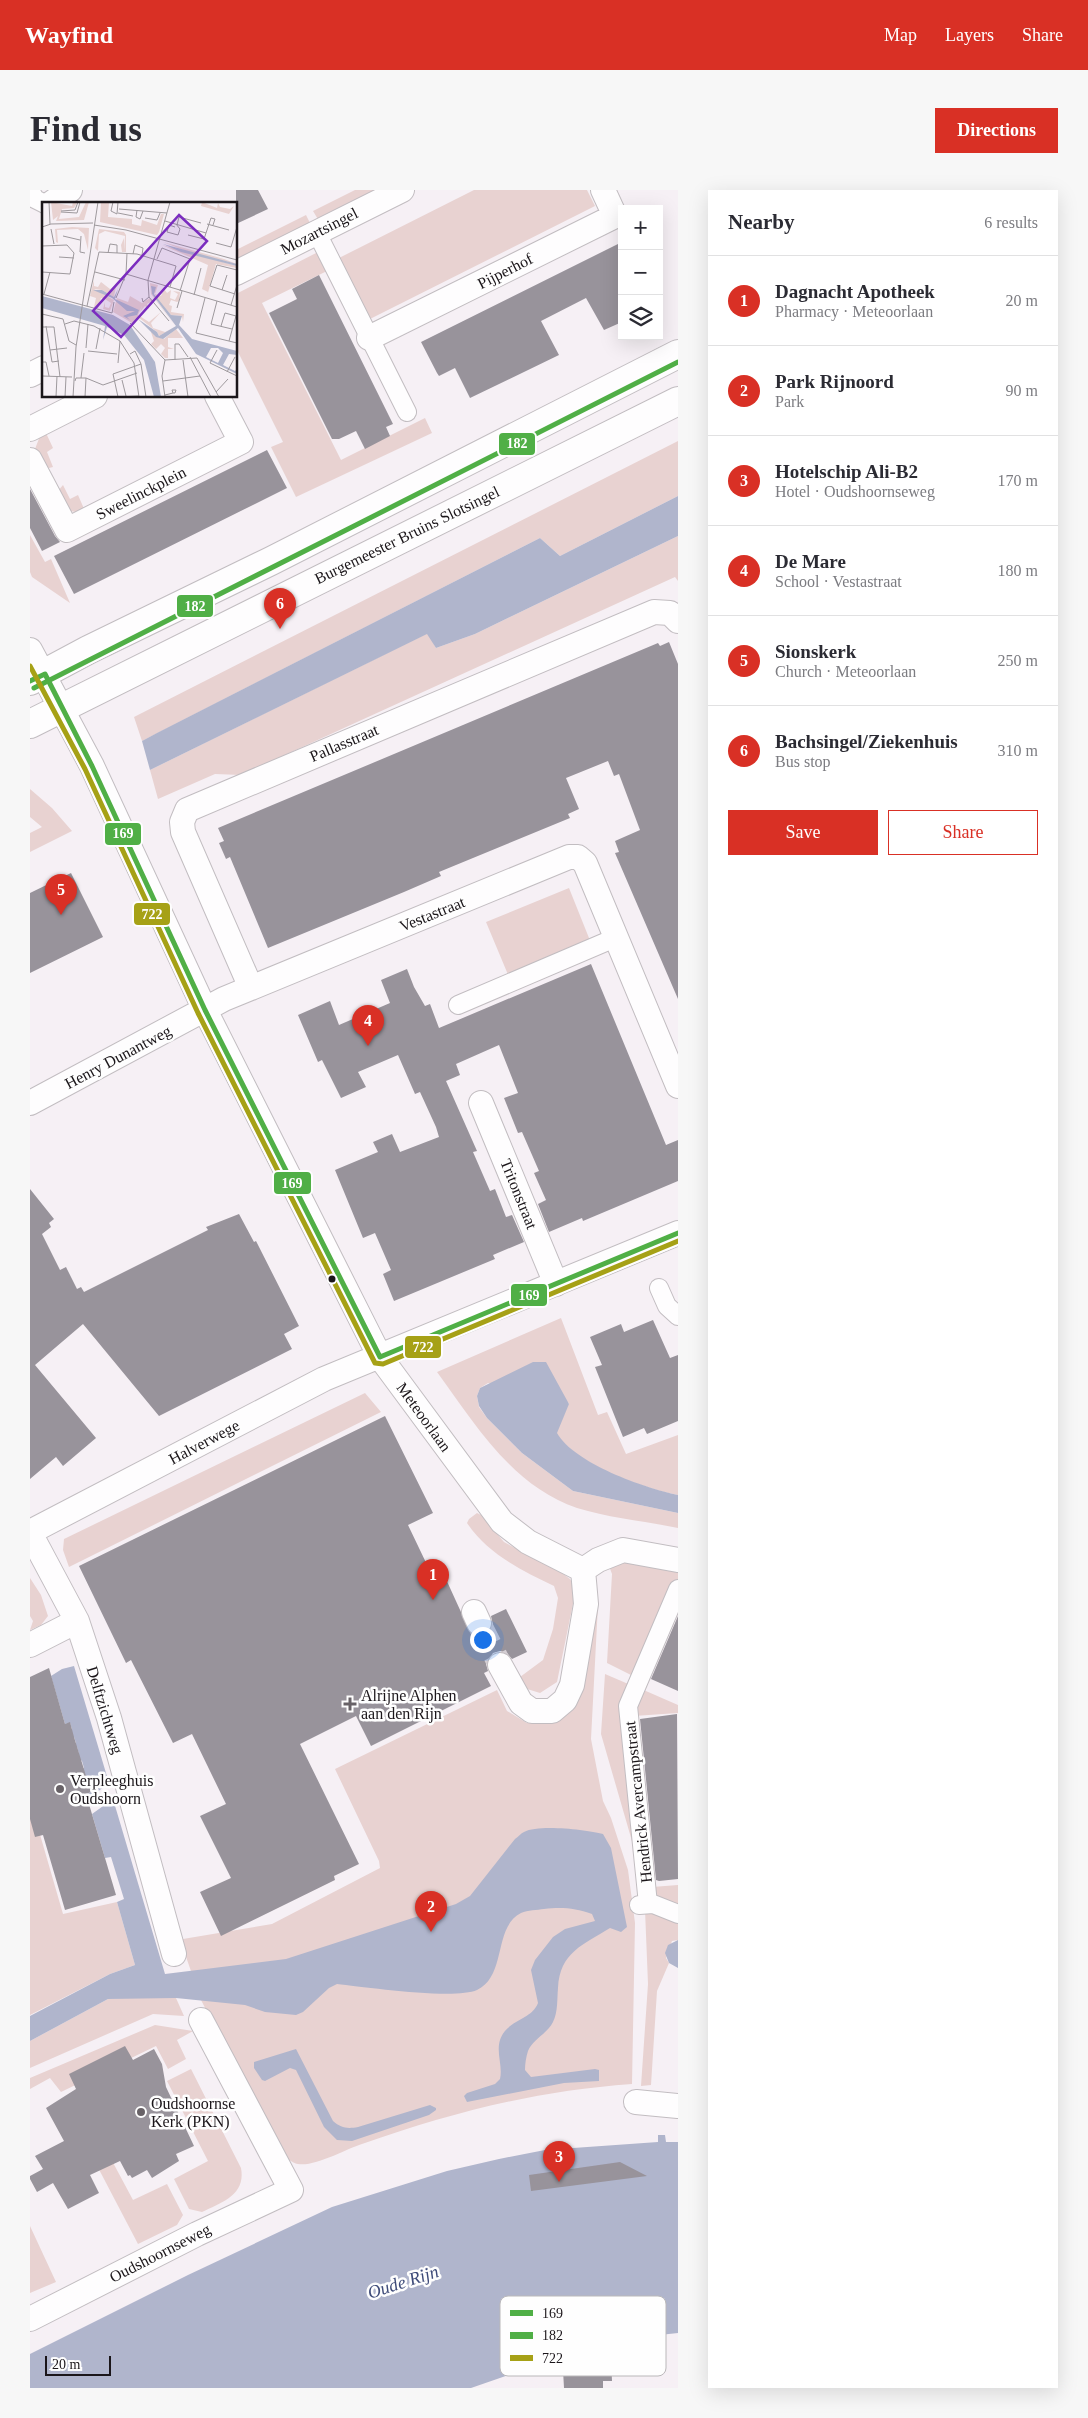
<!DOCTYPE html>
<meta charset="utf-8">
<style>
:root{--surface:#fff;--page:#f7f7f7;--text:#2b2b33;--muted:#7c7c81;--line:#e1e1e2;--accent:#d93025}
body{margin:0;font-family:"Times New Roman",serif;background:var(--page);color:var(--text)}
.controls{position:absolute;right:15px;top:15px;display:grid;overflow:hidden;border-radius:0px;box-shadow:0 5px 20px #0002}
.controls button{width:45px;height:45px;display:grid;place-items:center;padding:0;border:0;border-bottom:1px solid var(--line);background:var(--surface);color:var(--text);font:25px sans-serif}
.scale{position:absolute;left:15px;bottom:12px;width:66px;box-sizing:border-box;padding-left:5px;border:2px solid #1b161a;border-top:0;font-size:14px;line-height:18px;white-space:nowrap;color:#1b161a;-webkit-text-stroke:4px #fefefe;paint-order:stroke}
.you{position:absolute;left:452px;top:1449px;width:18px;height:18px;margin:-12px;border:4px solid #fff;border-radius:50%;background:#1a73e8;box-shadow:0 0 0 8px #1a73e833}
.badge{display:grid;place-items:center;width:32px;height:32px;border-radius:50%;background:var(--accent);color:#fff;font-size:16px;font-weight:700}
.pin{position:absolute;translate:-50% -41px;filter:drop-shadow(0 1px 2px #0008)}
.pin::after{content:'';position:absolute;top:26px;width:18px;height:15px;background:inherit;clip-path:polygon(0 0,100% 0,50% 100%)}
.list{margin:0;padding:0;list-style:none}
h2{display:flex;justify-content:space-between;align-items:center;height:65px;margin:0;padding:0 20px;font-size:21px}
h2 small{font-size:16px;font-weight:400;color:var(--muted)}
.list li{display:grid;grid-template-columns:32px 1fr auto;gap:15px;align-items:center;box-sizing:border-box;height:90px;padding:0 20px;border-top:1px solid var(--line)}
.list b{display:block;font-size:19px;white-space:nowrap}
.list p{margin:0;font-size:16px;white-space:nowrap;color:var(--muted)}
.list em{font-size:16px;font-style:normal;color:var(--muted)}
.actions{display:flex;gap:10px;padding:15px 20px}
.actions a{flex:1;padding:11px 0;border:1px solid var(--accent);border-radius:0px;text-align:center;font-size:18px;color:var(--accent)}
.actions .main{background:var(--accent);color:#fff}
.icon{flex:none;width:28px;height:28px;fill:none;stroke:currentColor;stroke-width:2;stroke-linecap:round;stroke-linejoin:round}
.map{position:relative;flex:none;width:648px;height:2198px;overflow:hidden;border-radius:0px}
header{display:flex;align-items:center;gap:30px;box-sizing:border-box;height:70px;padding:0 25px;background:var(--accent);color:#fff}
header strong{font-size:24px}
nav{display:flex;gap:28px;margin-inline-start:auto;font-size:18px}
.intro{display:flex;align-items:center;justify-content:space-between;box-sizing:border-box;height:120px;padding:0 30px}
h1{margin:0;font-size:35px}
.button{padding:12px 22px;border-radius:0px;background:var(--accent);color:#fff;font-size:18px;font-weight:700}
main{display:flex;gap:30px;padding:0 30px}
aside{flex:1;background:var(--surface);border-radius:0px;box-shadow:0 5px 20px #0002}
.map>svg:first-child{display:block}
.green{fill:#e8d2d1}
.water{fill:#b0b5cc}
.building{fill:#98939b}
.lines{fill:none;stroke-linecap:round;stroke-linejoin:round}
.minor-tunnel{stroke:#d5cfd4;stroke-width:24;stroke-dasharray:24 12;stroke-linecap:butt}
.pedestrian-casing{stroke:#c2bdc1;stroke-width:20}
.minor-casing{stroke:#c2bdc1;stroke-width:26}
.secondary-casing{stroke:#c2bdc1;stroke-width:30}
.pedestrian{stroke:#fefdfe;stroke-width:18}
.minor{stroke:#fefdfe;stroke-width:24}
.secondary{stroke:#fefdfe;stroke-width:28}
.bus-1-casing{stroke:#fefefe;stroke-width:9}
.bus-2-casing{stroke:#fefefe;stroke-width:9}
.bus-3-casing{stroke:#fefefe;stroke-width:9}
.bus-1{stroke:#50af46;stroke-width:5}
.bus-2{stroke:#50af46;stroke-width:5}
.bus-3{stroke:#a6a116;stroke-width:5}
.bus-dot{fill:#1b161a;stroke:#fefefe;stroke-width:2}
.poi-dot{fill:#686267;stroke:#fefefe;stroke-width:2}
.labels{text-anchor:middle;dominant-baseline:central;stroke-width:5;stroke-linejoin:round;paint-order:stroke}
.street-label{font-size:16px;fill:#1b161a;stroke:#fefefe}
.poi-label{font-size:16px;fill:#1b161a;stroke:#fefefe;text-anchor:start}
.water-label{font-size:18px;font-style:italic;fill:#3e4b79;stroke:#fefefe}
.inset-road{fill:none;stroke:#9e999d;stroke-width:1}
.view{fill:#7b2cbf;fill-opacity:0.15;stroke:#7b2cbf;stroke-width:2.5}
.inset-edge{fill:none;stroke:#1b161a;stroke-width:2.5}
.key{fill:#fefefe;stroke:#bab8ba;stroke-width:1}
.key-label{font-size:14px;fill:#1b161a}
.line-badge{stroke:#fefefe;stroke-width:2}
.badge-label{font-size:14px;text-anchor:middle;font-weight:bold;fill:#fff}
</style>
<header>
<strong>Wayfind</strong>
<nav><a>Map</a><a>Layers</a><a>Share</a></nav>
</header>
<div class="intro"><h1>Find us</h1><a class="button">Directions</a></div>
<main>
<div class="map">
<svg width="648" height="2198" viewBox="0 0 648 2198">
<rect width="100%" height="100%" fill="#f6f0f5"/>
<path class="green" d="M325 0H350L289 31 283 21Z
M444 0H557L565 16 340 129 309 68Z
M276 25 281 35 206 72V60Z
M288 62 297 81 232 113 311 270 395 228 402 243 266 307 241 257 253 252 206 158V104Z
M16 243 23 258 17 262 23 277 19 278 14 276 5 259 10 246Z
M648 251V306L530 366 510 348 112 551 104 527Z
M33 295 40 309 48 305 55 321 50 323 36 320 27 302Z
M0 345 15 372 21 369 40 413 2 387 0 382Z
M648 346V391L645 387 211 585 185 584 128 609 120 580 398 443 406 458 445 444Z
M0 599 22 618 42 641 0 662V643L12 637 0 627Z
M539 698 561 753 479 787 456 732Z
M531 1128 568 1225 577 1222 596 1264 648 1245V1305C612 1298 546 1275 526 1243L539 1213 458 1193 450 1198 447 1206 449 1217 457 1228 492 1263 543 1301 648 1323V1338C615 1331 579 1328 547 1318 482 1296 445 1234 407 1182Z
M335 1203 351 1222 39 1377 33 1360 34 1349Z
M447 1323 451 1325 474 1352 532 1383 540 1389 546 1399 527 1492 510 1503 494 1498 490 1487 513 1470 523 1439 528 1408 524 1396C491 1380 458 1364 437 1333L439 1329Z
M591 1370 648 1378V1394L607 1488 577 1473 582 1384 579 1376Z
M0 1388 11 1405 18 1426 11 1435 0 1440 3 1431 0 1426Z
M568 1415 561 1549 573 1611 581 1628 598 1680 605 1733 602 1894C505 1901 424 1922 332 1954 316 1959 285 1977 268 1974 262 1973 256 1967 251 1965L171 1810 154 1761 153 1749 242 1734 350 1678 349 1671 305 1579 467 1500 477 1521 497 1533 529 1528 550 1504Z
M575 1484 603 1496 606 1665 571 1544Z
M609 1498 648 1515V1523L604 1526Z
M0 1610 33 1724 87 1712 105 1775 80 1784 0 1825Z
M648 1695V1720L623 1711 622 1697Z
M615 1720 648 1728V1750L642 1751 636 1768 639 1773 627 1801 621 1895 611 1896 618 1794Z
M91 1808H146L154 1826 123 1824 0 1878V1851L78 1809Z
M125 1835 163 1841 147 1850 156 1869 138 1879 126 1856 31 1902 20 1888 0 1899V1888Z
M161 1879 211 1978C216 2005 192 2012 172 2022L159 2019 144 1989 178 1971 137 1891Z
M65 1939 103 2010 137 1994 153 2025 147 2035 108 2054 52 1947Z
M0 2036 26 2092 0 2103Z"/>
<path class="water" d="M648 306V346L445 444 406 458 397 444 120 580 112 551 127 543 510 348 530 366Z
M503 1172H516L539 1214 527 1243C544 1273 614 1298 648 1305V1323L543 1301 492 1263 457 1228 449 1216 447 1206 450 1198Z
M44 1476 79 1593 58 1609 56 1604 61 1602 49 1579 54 1578 52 1571 45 1565 49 1564 47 1557 42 1558 46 1553 44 1547 39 1548 42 1539 40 1533 35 1534 21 1486 32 1479Z
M83 1609 135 1784 256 1769 426 1714 440 1706 485 1649C488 1647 491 1643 494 1642 509 1634 557 1640 573 1644L581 1658 597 1737 591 1742 580 1738C553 1755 530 1762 528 1798 527 1809 528 1822 523 1832 517 1844 503 1849 498 1861 496 1867 495 1874 495 1880L501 1887 565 1879 569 1880V1891L534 1893 437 1912 434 1906 437 1903 465 1894 470 1889C473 1876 466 1863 470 1850 477 1829 501 1831 508 1813L501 1780 505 1770 523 1747 535 1739 565 1731 562 1724C545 1718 532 1717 514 1719 507 1720 498 1720 491 1723 463 1737 477 1786 447 1800 425 1810 334 1797 307 1794L299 1798 273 1822 266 1825 235 1822 215 1815 146 1808 78 1809 0 1851V1826L80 1784 105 1775 87 1712 94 1709 81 1667 75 1668 62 1624Z
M648 1750V1778L639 1773 635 1763 638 1755Z
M266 1859 303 1931C311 1938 317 1939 328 1937L400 1915 406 1918V1920L399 1925 322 1951 307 1950 294 1937 266 1880 260 1878 235 1891 232 1890 224 1878V1872Z
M628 1945H635L636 1952H648V2143L611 2147 499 2178 441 2198H0V2164L158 2085 302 2017 417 1981 469 1969 515 1960 628 1952Z"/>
<path class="building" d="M206 0H228L238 19 206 34Z
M592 52V132L574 140 556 108 511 131 529 165 440 208 425 178 409 186 407 183 391 152Z
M289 85 363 234 356 237 360 246 335 259 326 241 309 249H302L239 123 267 109 262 99Z
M237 260 257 298 44 404 24 366Z
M0 299 25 346 30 352 12 361 0 338Z
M639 452 648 474V809L585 663 589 662 585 651 610 640 589 584 584 586 578 571 536 588 549 619 538 624 540 628 409 682 411 686 374 702 238 758 200 667 196 669 189 653 194 651 188 638 628 453 630 456Z
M41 683 73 747 0 783V703Z
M561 774 636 955 648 950V991L553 1031 552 1028 519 1042 508 1014 516 1010 504 983 509 981 492 942 488 943 474 908 488 903 469 855 426 874 430 885 416 891 447 961 443 962 460 1001 465 999 476 1027 482 1025 494 1052 463 1065 465 1069 364 1111 353 1084 361 1080 345 1043 333 1048 305 980 348 962 343 952 362 944 370 962 409 947 406 937 390 902 385 904 368 865 328 882 336 897 311 908 292 870 288 872 268 825 300 811 309 835 360 813 351 790 377 779 384 797 395 816 400 814 409 838Z
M0 999 24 1029 19 1033 21 1037 12 1044 30 1080 36 1077 47 1099 51 1097 54 1102 178 1040 176 1037 209 1024 224 1052 226 1051 269 1136 254 1144 262 1159 129 1226 53 1134 5 1175 66 1248 33 1276 26 1267 0 1289Z
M623 1130 640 1168 648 1165V1231L617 1244 614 1238 593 1247 565 1177 572 1175 560 1147 591 1134 594 1142Z
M355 1226 403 1323 378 1335 400 1381 410 1376 441 1444 448 1447 455 1445 463 1435 461 1426 476 1419 497 1462 482 1469 477 1463 470 1461 463 1463 456 1474 458 1481 454 1483 461 1496 341 1556 326 1526 270 1554 329 1674 304 1686 305 1690 191 1746 170 1702 201 1688 170 1626 196 1614 162 1544 143 1553 101 1470 96 1473 49 1376Z
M648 1426V1501L621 1489Z
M19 1478 35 1534 40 1532 44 1547 61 1602 56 1604 86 1705 35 1720 13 1645 5 1647 0 1629V1487Z
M647 1524 648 1689 629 1691 626 1690 610 1529Z
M95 1856 103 1870 124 1859 132 1874 136 1897 164 1956 146 1964 149 1971 122 1988 117 1980 102 1988 100 1985 98 1986 90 1971 60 1985 69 2003 38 2019 23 1993 7 2002 0 1989V1986L13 1979 5 1966 34 1951 16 1918 46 1899 39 1884Z
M590 1972 617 1986 501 2001 499 1985Z
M576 2164 578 2170 581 2169 582 2191H573V2198H534L533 2180 550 2179V2171Z"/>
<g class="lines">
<path class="minor-tunnel" d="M449 1433 470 1475"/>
<defs>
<path id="pedestrian" d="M0 0 5 9 15 14
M287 43 377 222
M428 815 585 748
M629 1098 637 1116 648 1126
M618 1714 598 1516 648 1399
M609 1715 623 1714 648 1724"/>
<path id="minor" d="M20 14 40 0
M206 83 372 0
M339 148 585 26 573 0
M0 185 14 178
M0 239 65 206
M0 270 37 340 211 252 187 206
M0 460 62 576 175 820 350 1167 472 1332 498 1352 553 1380 556 1414 542 1495 535 1510 522 1521H502L491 1513 470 1475
M221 798 153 642 152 632 157 620 624 422 640 423 648 431
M0 913 194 809 539 667H548L555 673 648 896
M451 913 526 1094
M0 1342 294 1189 648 1043
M0 1343 47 1431 79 1528 144 1764
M553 1380 568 1370 593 1360 648 1370
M444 1422 449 1433
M0 1455 47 1431
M606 1912 648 1916
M0 2129 167 2044 261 2000 171 1830"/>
<path id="secondary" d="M0 491 58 460 241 371 648 164
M0 534 648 211"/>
</defs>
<use href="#pedestrian" class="pedestrian-casing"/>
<use href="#minor" class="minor-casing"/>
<use href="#secondary" class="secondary-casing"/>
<use href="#pedestrian" class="pedestrian"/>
<use href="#minor" class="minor"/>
<use href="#secondary" class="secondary"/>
<defs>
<path id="bus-1" d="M0 491 15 484 62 576 175 820 350 1167
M350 1167 648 1043"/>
<path id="bus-2" d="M4 498 648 172"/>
<path id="bus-3" d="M0 476 55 579 168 823 345 1173 353 1174 648 1051"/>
</defs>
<use href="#bus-1" class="bus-1-casing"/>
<use href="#bus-2" class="bus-2-casing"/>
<use href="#bus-3" class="bus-3-casing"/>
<use href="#bus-1" class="bus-1"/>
<use href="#bus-2" class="bus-2"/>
<use href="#bus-3" class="bus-3"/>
</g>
<circle class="bus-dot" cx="302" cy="1089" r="4.5"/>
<g class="poi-dot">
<path d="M317.5 1506.5h5v5h5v5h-5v5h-5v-5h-5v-5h5z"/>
<circle cx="30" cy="1599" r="5"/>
<circle cx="111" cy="1922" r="5"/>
</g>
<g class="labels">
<g class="street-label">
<text transform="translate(289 41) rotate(-27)">Mozartsingel</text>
<text transform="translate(475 81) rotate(-27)">Pijperhof</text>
<text transform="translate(111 303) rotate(-27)">Sweelinckplein</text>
<text transform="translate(377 345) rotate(-26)">Burgemeester Bruins Slotsingel</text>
<text transform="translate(314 553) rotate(-23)">Pallasstraat</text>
<text transform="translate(402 724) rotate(-22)">Vestastraat</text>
<text transform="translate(88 867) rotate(-28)">Henry Dunantweg</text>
<text transform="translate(489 1004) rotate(68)">Tritonstraat</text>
<text transform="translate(394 1227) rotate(54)">Meteoorlaan</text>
<text transform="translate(174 1252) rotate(-28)">Halverwege</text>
<text transform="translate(75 1520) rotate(73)">Delftzichtweg</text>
<text transform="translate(608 1612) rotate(-96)">Hendrick Avercampstraat</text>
<text transform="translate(130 2063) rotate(-27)">Oudshoornseweg</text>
</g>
<g class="poi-label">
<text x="331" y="1505">Alrijne Alphen<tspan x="331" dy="18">aan den Rijn</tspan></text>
<text x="40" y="1590">Verpleeghuis<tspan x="40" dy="18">Oudshoorn</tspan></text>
<text x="121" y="1913">Oudshoornse<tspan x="121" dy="18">Kerk (PKN)</tspan></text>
</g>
<g class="water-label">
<text transform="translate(373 2092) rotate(-18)">Oude Rijn</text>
</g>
</g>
<g transform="translate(12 12)">
<rect width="195" height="195" fill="#f6f0f5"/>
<path d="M9 0 30 4 31 0 35 1 32 6 20 7 17 17 37 15 44 0H47L42 18 14 19 16 14 11 18ZM59 0H67L66 15 90 17V22L99 24 100 18 115 23 119 12H122L117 30 115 33 58 20ZM160 0 175 6 176 1 178 5 188 7 192 4 187 12 159 4ZM30 25 47 26 46 48 42 32 36 27 15 28 16 41 14 40 13 27ZM57 27 82 30 84 33V50H80L79 43 82 36V48L83 34 63 29 57 32 56 49 53 46ZM121 40 182 57 195 62 146 50ZM120 43 195 64V66L174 62 165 94 166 90 160 87 166 63ZM52 78V84L56 85 59 80 68 87 74 84 72 95 60 88 52 87 72 98 68 109 61 107 63 100V105L67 106 69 101 63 97 59 96 56 106 52 105 54 96 48 94ZM108 81 116 83 113 92 119 94 122 87 125 91 129 88 128 96 133 98 136 92 131 89 138 90 137 99 135 100 129 98 127 103 130 104 129 110 142 112 141 120 140 114 129 113 115 97 109 84 110 92 134 125 109 92ZM88 94 100 101 108 96 111 99 105 102 107 107 103 104 98 110 100 104 96 113 107 120 119 110 109 121 111 126 123 130 133 125 117 134 115 130 96 115 90 121 71 110 75 96 86 100ZM134 127 141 136H126V145L132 147H126V156H123L119 152 123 146 119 142 114 147 109 142 112 139 109 130 110 128 113 134 122 137Z" fill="#e8d2d1"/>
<path d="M121 42 195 62V64L139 50ZM109 84 114 85 112 92 129 113 140 114 137 123 150 137 195 149V153L187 152 181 163 193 169 195 167V172L154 152 136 126 121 137 114 135 96 117 115 130 117 134 134 124 110 92ZM169 146H176L181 151 176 161 164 155ZM76 87 73 97 97 108 95 113 85 115 88 118 81 114 93 109H85L70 96 51 88H60L72 95ZM0 94 71 113 88 123 113 160 119 195H112L102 158 82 133 65 125 61 138 63 124 0 106Z" fill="#b0b5cc" fill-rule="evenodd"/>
<path class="inset-road" d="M7 0 8 22M71 0 69 9 75 12 76 0M77 7 125 11M95 8 94 15 98 17 101 9M19 9 33 8 36 0M19 10 35 11 38 0M76 11 91 14M103 16 115 18 118 11M123 19 164 31M165 22 187 28M52 23 84 28 195 58M135 23 137 15 159 21M0 25 9 22 51 21M133 25 127 23 125 30 136 33 138 27 134 22M9 27 12 42M146 33 162 37 169 16 173 17 171 23M21 34 38 38M39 34 38 50 43 51M174 41 189 45 195 25M0 44 25 43 32 51 28 72 0 70M66 51 68 42 75 43V51M85 51 84 72 195 105M91 52 93 43 101 46 100 53M17 55 32 56M115 57 120 46 148 57 138 89M53 70 83 78M180 88 185 73M0 92 70 111 72 100M2 92 8 70M193 92 168 84 175 63 195 68M152 93 159 66M107 95 127 119M74 96 84 72M100 96 101 100 107 95 106 78 128 0M163 96 154 131 195 141M175 99 169 122 190 127M189 103 195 83M45 104 57 50 95 52 134 64 128 85M135 106 140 89M0 112 21 117 27 139 34 143M88 121 123 158M23 122 32 119 52 124 78 139 92 161 97 195M4 124 10 160 17 159M179 124 183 111 194 114 187 139M0 125H12L18 175M44 146 46 122M54 147 58 126M8 148 25 146M175 148 168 161 195 174M46 149 75 152M88 152 93 149 99 162M148 155 169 195M123 158 155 156 177 195M123 158 120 174 123 195M133 158V142H137L146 155M141 158 146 195M0 160H4L7 174M76 161 78 139M185 170 193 155M0 174 30 175M39 176 42 151M80 178 84 194M33 179 34 176H44L61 183M121 179 158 174M61 183 95 171M174 190 186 177M123 193 131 191H133L134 188H130L131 191M14 195 15 174M23 195 24 175M31 195 34 145 56 0M43 195 44 176M76 195 71 172 99 162 104 195M76 195 97 194"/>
<path class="view" d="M137 13 165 39 79 135 51 109Z"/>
<rect width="195" height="195" class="inset-edge"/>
</g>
<rect x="470" y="2106" width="166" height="80" rx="8" class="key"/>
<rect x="480" y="2120" width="23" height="6" fill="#50af46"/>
<rect x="480" y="2142" width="23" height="7" fill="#50af46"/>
<rect x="480" y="2165" width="23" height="6" fill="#a6a116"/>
<g class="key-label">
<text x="512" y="2128">169</text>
<text x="512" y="2150">182</text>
<text x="512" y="2173">722</text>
</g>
<g class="line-badge">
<rect x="468" y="242" width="38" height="24" rx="5" fill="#50af46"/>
<rect x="146" y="404" width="38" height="24" rx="5" fill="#50af46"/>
<rect x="74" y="632" width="38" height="24" rx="5" fill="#50af46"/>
<rect x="103" y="712" width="38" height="24" rx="5" fill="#a6a116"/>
<rect x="243" y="981" width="39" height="24" rx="5" fill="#50af46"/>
<rect x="480" y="1093" width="38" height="24" rx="5" fill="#50af46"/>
<rect x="374" y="1145" width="38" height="24" rx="5" fill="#a6a116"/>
</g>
<g class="badge-label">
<text x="487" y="258">182</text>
<text x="165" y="421">182</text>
<text x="93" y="648">169</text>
<text x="122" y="729">722</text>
<text x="262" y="998">169</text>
<text x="499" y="1110">169</text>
<text x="393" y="1162">722</text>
</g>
</svg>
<div class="controls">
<button>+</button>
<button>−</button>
<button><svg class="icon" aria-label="layers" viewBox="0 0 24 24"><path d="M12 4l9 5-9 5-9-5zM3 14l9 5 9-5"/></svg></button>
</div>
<div class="scale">20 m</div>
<div class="you"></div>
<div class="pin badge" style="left:403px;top:1410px">1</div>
<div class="pin badge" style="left:401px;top:1742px">2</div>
<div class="pin badge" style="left:529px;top:1992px">3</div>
<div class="pin badge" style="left:338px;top:856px">4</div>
<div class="pin badge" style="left:31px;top:725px">5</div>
<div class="pin badge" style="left:250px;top:439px">6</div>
</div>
<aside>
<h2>Nearby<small>6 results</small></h2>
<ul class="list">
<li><span class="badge">1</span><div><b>Dagnacht Apotheek</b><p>Pharmacy · Meteoorlaan</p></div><em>20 m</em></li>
<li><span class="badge">2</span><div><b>Park Rijnoord</b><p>Park</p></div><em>90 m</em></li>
<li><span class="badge">3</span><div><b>Hotelschip Ali-B2</b><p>Hotel · Oudshoornseweg</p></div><em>170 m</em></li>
<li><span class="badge">4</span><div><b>De Mare</b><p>School · Vestastraat</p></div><em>180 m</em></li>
<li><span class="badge">5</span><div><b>Sionskerk</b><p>Church · Meteoorlaan</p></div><em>250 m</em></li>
<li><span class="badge">6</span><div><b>Bachsingel/Ziekenhuis</b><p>Bus stop</p></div><em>310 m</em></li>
</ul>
<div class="actions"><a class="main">Save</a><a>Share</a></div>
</aside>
</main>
